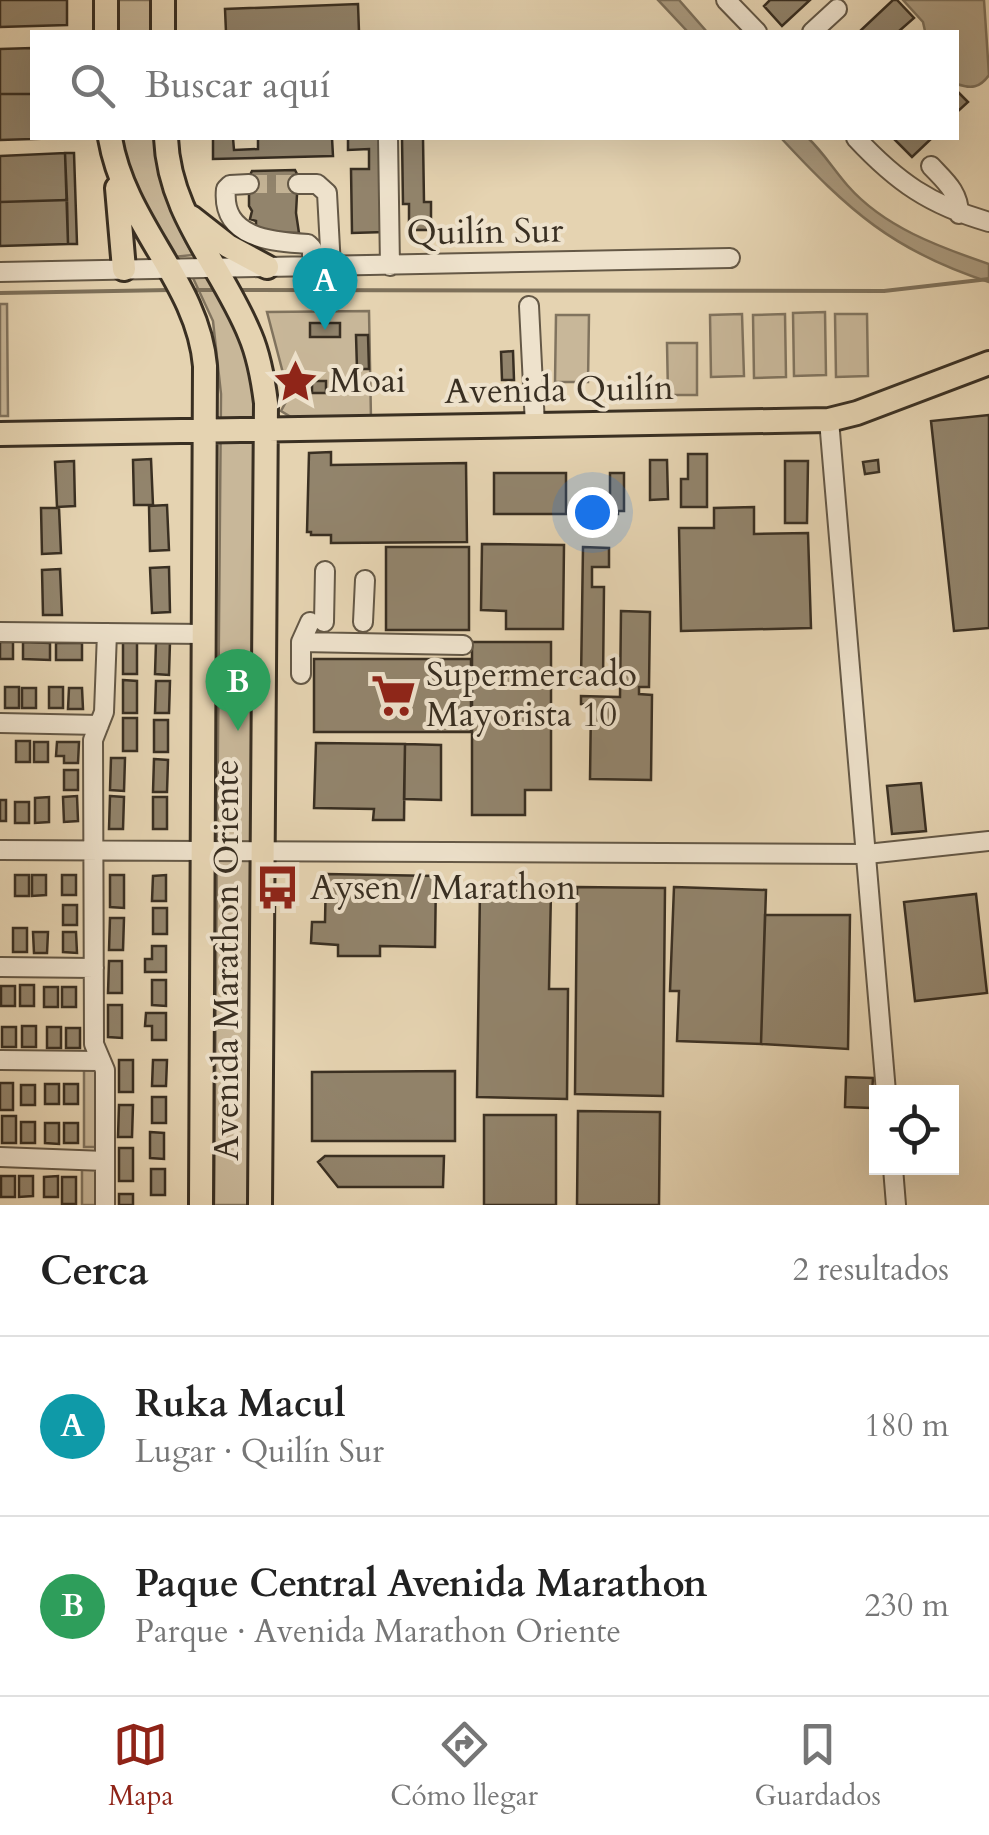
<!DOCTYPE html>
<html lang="es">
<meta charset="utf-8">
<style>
:root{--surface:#fff;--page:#f6f6f6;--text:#222;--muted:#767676;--line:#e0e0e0;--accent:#8f2418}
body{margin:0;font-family:Cardo,serif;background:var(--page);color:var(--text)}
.controls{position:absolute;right:30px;bottom:30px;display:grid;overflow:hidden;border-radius:0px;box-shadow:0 10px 40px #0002}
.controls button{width:90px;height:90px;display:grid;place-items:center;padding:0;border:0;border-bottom:2px solid var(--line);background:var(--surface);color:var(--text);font:50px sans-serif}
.you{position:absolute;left:592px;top:512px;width:35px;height:35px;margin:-25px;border:8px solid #fff;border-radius:50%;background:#1a73e8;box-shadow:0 0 0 15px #1a73e833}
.badge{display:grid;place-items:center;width:65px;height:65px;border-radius:50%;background:var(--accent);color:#fff;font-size:32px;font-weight:700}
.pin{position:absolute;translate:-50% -82px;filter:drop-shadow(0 2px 5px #0008)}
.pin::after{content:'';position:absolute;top:52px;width:35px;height:30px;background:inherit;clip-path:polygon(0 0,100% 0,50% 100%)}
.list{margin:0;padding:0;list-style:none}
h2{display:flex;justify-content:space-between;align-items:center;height:130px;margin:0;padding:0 40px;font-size:42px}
h2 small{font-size:32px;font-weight:400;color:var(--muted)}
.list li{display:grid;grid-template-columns:65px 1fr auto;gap:30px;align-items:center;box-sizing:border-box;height:180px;padding:0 40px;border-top:2px solid var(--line)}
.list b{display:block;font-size:38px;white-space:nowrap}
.list p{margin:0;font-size:32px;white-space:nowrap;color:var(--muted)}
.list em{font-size:32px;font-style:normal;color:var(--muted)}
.icon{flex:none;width:55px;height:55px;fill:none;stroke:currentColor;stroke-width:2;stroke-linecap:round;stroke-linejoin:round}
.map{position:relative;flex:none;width:989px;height:1205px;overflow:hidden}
.search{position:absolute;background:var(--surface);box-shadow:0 10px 40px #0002;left:30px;right:30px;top:30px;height:110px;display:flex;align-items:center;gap:25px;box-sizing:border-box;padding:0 35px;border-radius:0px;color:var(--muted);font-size:38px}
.sheet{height:490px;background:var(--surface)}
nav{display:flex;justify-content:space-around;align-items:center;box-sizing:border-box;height:140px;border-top:2px solid var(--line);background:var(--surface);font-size:28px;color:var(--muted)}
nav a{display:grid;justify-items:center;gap:5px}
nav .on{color:var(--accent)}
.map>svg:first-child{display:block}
.green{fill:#c8b799;stroke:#80735e;stroke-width:2.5}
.water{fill:#ab9b80;stroke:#7d705a;stroke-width:2.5}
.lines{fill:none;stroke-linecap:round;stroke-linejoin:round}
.stream{stroke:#7d705a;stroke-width:4}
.building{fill:#92846c;stroke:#392f22;stroke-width:2.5}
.minor-tunnel{stroke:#c3b294;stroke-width:18;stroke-dasharray:18 9;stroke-linecap:butt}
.minor-casing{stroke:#645846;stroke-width:22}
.major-casing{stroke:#392f22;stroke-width:28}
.minor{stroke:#eee2cc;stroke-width:18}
.major{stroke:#e5d3b1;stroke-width:22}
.labels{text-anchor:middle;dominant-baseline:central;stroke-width:8;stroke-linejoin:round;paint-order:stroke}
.street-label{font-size:35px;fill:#392f22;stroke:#eee2cc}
.poi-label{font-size:35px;fill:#392f22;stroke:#eee2cc;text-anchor:start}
</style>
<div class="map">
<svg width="989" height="1205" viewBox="0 0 989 1205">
<rect width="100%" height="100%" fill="#e5d3b1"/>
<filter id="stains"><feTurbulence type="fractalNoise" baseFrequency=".002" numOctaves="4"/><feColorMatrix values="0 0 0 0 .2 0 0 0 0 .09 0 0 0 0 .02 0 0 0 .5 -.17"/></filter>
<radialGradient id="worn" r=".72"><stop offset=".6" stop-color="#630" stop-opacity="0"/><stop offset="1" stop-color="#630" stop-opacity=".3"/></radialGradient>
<path class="green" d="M117 0H151L152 32H117Z
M120 138H155C159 181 171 217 193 255L173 257 133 185Z
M210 277 226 301 259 384 255 1205H214L221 394 213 321 193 278Z
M0 304H7L8 416H0Z
M369 311 371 419 296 420 281 411 289 396 267 312Z
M825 312 826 375 794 376 793 313Z
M742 314 744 376 711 377 710 315Z
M785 314 786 377 754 378 753 315Z
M835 314H867L868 376 836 377Z
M556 315H589L588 382H555Z
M667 343H697V395H668Z
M84 1068H97L101 1147H84Z
M82 1163H100V1205H82Z"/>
<path class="water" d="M658 0H679L707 32H688Z
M903 0H984L989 75C980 88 971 89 957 84L956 32 925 31 923 22Z
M781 138H808C823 152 834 170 848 186 884 227 939 247 989 264V282C893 251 848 210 781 138Z"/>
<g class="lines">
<path class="stream" d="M190 290H220
M240 290 884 291 989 279
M0 293 170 290"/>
</g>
<path class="building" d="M0 0H67V25L0 27Z
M770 0H810L782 26 764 6Z
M893 0H897L914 18 898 32H859Z
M358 4 359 32H226L225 9Z
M32 48V94H0V49Z
M956 90 968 102 956 113Z
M0 94H32V138H66L0 140Z
M213 138H233L234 150 258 149V138H332L333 156 213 159Z
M348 138H384L385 232 352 233 351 169H369V149L348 150Z
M402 138H423L424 202H431V230H409V204H403Z
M895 138H932L912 157 894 139Z
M65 153 67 200 0 202V156Z
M65 153H74L77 244H68Z
M295 170 298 176 296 213 299 233H267L256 229V221L250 219 252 211 249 206V177L252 171Z
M67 200 68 244 0 246V202Z
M310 323H340V337H310Z
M356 335H368L369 369H357Z
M513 351 514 380H502L501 352Z
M312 381H326V393H312Z
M989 415V628L954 631 931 421Z
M331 452V465L466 463 467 542 331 543V535H311V532H307L309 453Z
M688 454H707V507H681V479H688Z
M151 459 153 505H134L133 460Z
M650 460H667L668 499 650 500Z
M878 460 879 472 865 474 863 462Z
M74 461 75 506 57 507 55 462Z
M785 461H808L807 523H785Z
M494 473H566V514H494Z
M610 473H624V511H618V514H610Z
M167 505 169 550 150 551 149 506Z
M754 507V534L808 533 811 628 681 631 679 528H714V508Z
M41 508H59L61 553 42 554Z
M482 544 564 545 563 629H506V611L481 610Z
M386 547H469V630H386Z
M583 547 609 548V567H592V587H604L603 681H581Z
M169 567 170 612 152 613 150 568Z
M60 569 62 615H43L42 570Z
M621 611 650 612 649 687H639V694L652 695 651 780 590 779 591 705 581 704V696L620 697Z
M0 642H13V659H0Z
M23 642 50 643V660L23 659Z
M123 642H137V674H123Z
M156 642H170L169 675 155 674Z
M472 642H551V790H525V815H472Z
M56 643H82V660H56Z
M314 659H471V732H314Z
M123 680 137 681V713H123Z
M156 681H170L169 713H155Z
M5 687H19V708H5Z
M49 687H63V708H49Z
M22 688H36V708H22Z
M69 688H82L83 709H68Z
M123 718H137V751H123Z
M154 720H168V752H154Z
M16 741H30V762H16Z
M34 742H48V762H34Z
M57 742H79L78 763H64V756H56Z
M316 743 405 744 404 820H373L374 809 314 808Z
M405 744 441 745V800L404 799Z
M111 758H125L124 791 110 790Z
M154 759 168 760 167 792H153Z
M64 770H78V790H64Z
M921 783 926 831 892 834 887 786Z
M77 796 78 821 64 822 63 797Z
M110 796 124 797 123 829H109Z
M49 797V822L35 823V798Z
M153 797H167V829H153Z
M0 800H6V821H0Z
M15 802H29V823H15Z
M326 874 436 876 435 947 380 946V956H338V945L311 943 312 922H325Z
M15 875H29V896H15Z
M32 875H46V895L32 896Z
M62 875H76V895H62Z
M110 875H124V908L110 907Z
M166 875V901H152L153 876Z
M577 887 665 888 663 1096 575 1094Z
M674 887 766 890 761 1044 677 1041 679 991H670Z
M480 890 551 891 549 989H568L567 1099 477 1097Z
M976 894 987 993 915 1001 904 902Z
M63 905H77V925H63Z
M153 908H167V934H153Z
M765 915H850L848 1049 761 1044Z
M110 918H124L123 950H109Z
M13 928H27V952H13Z
M33 932H48L47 953H34Z
M63 932H76L77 953 63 952Z
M152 946H166V972H145V959H152Z
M109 961H122V993H108Z
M152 980H166V1006L152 1005Z
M20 985H34V1006H20Z
M1 986H15V1006H1Z
M44 987H58V1007H44Z
M62 987H76V1007H62Z
M108 1005H122V1038L108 1037Z
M146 1013H166V1040H152V1026H145Z
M22 1026H36V1047H22Z
M2 1027H16V1047H2Z
M47 1027H61V1048H47Z
M66 1028H80V1048H66Z
M119 1060H133V1092H119Z
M153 1060H167L166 1086H152Z
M455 1071V1141H312V1072Z
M846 1077 873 1078 871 1108 845 1107Z
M0 1083H13V1110H0Z
M45 1084H59V1104H45Z
M64 1084H78V1104H64Z
M21 1085H35V1105H21Z
M152 1097H166V1123H152Z
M119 1105H133L132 1137H118Z
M578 1111 660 1112 659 1205H577Z
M484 1115H556V1205H484Z
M2 1116H16V1143H2Z
M21 1122H35V1143H21Z
M45 1123H59V1144L45 1143Z
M64 1123H78V1143H64Z
M150 1132 164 1133V1159L150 1158Z
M119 1148H133V1181H119Z
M325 1156H444L443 1187H338L318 1162Z
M151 1169H165V1195H151Z
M1 1176H15V1197H1Z
M19 1176H33V1196L19 1197Z
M58 1176V1197H44V1177Z
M62 1177H76V1204H62Z
M119 1194H133V1205H119Z"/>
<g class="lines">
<path class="minor-tunnel" d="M249 184H298"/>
<defs>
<path id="minor" d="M726 0 757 32
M812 32 837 9
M388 138 390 266
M856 138C897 182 930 205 989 222
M931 166C945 181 959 192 959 214
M249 184 230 185 226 189C221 238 272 242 308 244L312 248V267
M298 184H317L327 193 331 267
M0 272 730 258
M529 306 535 425
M829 420 886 1092
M324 622 325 571
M363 622 365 580
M0 632 205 634
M301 642 463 645
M301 674V642L310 622
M0 723 99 725
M0 850 867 854 989 841
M0 967 94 968
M0 1060 100 1061
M0 1157 105 1161
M893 1168 896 1205
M105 1205V1070L94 1044 93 740 104 712 107 633"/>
<path id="major" d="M106 0V32
M163 0V32
M110 138C125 226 198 282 205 366L201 1205
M166 138C169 215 222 266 250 335 259 356 263 379 266 403L260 1205
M117 188 124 269
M191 217 228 246 267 267
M0 434 829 420 857 413 989 363"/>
</defs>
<use href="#minor" class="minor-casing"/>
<use href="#major" class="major-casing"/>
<use href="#minor" class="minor"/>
<use href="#major" class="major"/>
</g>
<defs>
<symbol id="sight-bare" viewBox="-9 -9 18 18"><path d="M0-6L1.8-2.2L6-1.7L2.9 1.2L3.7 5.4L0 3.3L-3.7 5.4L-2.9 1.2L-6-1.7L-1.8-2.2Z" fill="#8f2418" stroke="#eee2cc" stroke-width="2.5" paint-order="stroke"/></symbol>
<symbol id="supermarket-bare" viewBox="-9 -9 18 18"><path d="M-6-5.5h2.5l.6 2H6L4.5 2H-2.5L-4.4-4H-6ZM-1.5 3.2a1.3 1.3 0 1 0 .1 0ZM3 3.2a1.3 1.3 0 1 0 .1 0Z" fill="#8f2418" stroke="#eee2cc" stroke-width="2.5" paint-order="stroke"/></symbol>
<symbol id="bus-bare" viewBox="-9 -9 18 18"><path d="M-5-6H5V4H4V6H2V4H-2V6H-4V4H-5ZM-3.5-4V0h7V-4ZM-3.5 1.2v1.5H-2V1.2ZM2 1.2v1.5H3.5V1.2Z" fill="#8f2418" stroke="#eee2cc" stroke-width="2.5" paint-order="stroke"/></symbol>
</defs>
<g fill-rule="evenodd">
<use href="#sight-bare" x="264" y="350" width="63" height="63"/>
<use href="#supermarket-bare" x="362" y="664" width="63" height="63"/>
<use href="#bus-bare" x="246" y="856" width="63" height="63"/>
</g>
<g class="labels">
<g class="street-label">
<text transform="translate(485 232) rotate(-1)">Quilín Sur</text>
<text transform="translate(559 390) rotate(-1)">Avenida Quilín</text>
<text transform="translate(227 960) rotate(-90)">Avenida Marathon Oriente</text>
</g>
<g class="poi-label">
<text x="329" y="381">Moai</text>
<text x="426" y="675">Supermercado<tspan x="426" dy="40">Mayorista 10</tspan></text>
<text x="310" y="888">Aysen / Marathon</text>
</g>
</g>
<rect width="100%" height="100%" filter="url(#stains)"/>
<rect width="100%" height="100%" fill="url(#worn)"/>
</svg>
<div class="controls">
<button><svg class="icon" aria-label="locate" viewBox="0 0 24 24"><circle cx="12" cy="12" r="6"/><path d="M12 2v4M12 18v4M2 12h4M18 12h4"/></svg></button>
</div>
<div class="you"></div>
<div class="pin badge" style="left:325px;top:330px;background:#0f9aa8">A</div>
<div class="pin badge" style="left:238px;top:731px;background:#2e9e5b">B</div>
<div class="search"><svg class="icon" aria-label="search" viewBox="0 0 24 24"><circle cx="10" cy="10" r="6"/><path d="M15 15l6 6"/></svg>Buscar aquí</div>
</div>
<section class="sheet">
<h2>Cerca<small>2 resultados</small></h2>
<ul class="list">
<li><span class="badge" style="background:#0f9aa8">A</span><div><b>Ruka Macul</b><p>Lugar · Quilín Sur</p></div><em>180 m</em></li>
<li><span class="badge" style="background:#2e9e5b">B</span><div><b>Paque Central Avenida Marathon</b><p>Parque · Avenida Marathon Oriente</p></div><em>230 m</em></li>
</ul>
</section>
<nav>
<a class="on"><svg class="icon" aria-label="map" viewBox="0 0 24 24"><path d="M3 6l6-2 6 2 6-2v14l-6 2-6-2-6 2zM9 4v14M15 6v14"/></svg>Mapa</a>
<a><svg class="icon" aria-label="directions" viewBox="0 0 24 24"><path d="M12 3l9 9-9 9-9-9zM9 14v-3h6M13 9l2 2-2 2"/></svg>Cómo llegar</a>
<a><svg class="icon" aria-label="saved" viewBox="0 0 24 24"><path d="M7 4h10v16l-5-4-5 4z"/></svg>Guardados</a>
</nav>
